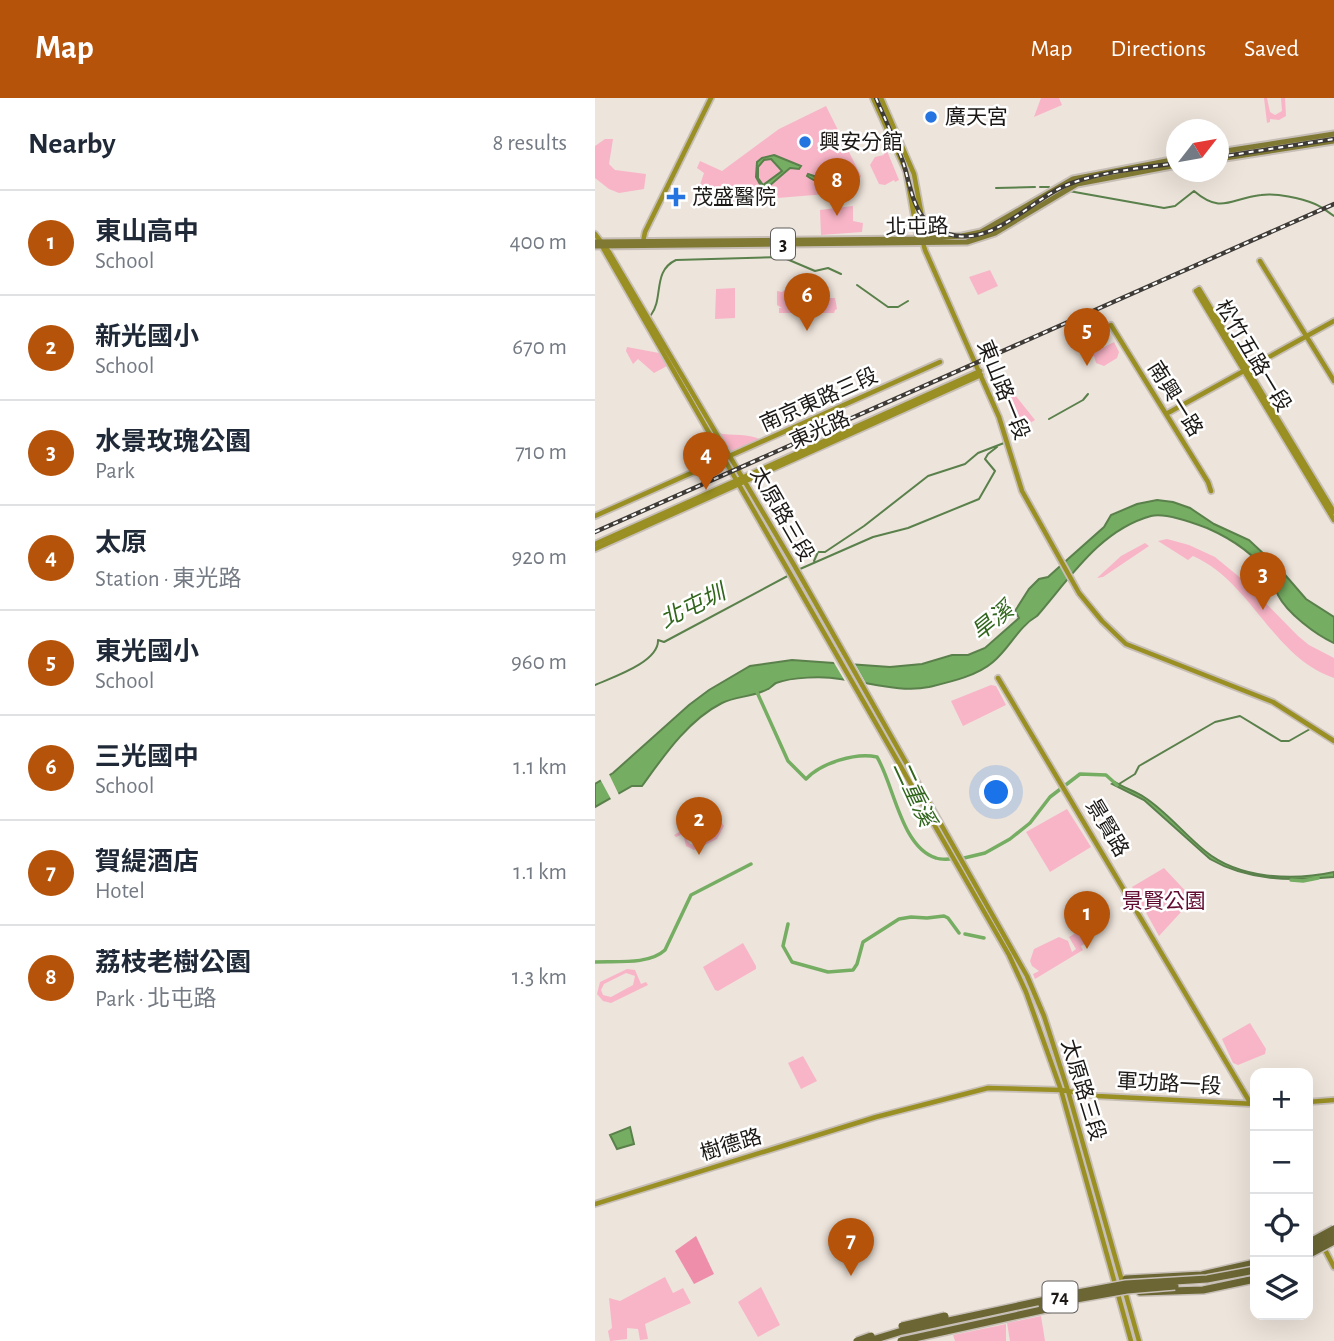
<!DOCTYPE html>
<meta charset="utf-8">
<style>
:root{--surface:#fff;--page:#f2f2f3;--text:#1f2937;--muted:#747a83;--line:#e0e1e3;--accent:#b45309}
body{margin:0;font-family:"Alegreya Sans","Noto Sans TC",sans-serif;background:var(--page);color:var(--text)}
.controls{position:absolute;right:21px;bottom:21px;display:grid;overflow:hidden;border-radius:14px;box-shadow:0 7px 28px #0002}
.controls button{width:63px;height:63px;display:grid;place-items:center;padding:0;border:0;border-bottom:2px solid var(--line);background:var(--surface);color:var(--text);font:35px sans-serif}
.compass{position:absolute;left:571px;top:21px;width:63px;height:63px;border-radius:50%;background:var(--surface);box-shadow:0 7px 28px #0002;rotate:59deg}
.you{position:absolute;left:402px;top:695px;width:24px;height:24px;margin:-18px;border:5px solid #fff;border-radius:50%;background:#1a73e8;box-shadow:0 0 0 10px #1a73e833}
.badge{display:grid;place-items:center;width:46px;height:46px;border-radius:50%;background:var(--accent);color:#fff;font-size:23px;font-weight:700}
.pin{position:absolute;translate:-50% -58px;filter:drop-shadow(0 2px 4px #0008)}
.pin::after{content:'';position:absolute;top:37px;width:24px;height:21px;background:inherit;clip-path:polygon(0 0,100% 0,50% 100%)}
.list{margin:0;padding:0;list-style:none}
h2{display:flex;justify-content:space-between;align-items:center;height:91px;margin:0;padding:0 28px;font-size:30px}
h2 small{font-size:23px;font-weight:400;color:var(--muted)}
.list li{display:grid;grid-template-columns:46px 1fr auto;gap:21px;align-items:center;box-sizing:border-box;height:105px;padding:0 28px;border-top:2px solid var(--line)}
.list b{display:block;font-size:26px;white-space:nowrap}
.list p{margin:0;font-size:23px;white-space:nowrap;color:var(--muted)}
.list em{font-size:23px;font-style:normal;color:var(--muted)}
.icon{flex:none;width:38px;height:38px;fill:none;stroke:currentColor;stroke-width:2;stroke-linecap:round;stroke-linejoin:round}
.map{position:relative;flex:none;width:739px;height:1243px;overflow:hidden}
header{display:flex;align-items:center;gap:42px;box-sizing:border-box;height:98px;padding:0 35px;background:var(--accent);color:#fff}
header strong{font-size:33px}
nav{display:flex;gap:38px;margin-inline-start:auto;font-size:24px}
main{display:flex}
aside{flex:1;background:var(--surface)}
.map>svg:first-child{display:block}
.green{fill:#f8b5c8;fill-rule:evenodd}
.forest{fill:#ee8eab}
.water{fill:#75ad62;stroke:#5a804b;stroke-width:2;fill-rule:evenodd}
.pier{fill:#ede4db}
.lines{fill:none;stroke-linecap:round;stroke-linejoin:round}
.stream{stroke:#5a804b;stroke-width:2}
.canal{stroke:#75ad62;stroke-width:3.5}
.secondary-casing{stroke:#c7bfb7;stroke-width:8}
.primary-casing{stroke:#c7bfb7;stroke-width:9}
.highway-casing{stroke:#c7bfb7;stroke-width:10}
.secondary{stroke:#998f23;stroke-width:4.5}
.primary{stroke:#807933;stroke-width:5}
.highway{stroke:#6b6633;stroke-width:7}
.rail-casing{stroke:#3f3b37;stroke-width:4.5}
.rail{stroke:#fff;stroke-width:2;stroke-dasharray:5;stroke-linecap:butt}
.highway-bridge-casing{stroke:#c7bfb7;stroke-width:10;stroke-linecap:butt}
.highway-bridge{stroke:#6b6633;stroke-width:7}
.poi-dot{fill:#2574df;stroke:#fff;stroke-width:2.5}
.labels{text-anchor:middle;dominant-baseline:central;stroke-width:5;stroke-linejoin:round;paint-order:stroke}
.shield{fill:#fff;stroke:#5f5d5b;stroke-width:2}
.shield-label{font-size:19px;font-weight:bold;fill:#1b1815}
.poi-label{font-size:21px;fill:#1b1815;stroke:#fff;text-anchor:start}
.street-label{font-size:21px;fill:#1b1815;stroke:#fff}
.park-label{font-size:21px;fill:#610b31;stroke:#fff}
.water-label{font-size:23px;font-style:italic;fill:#31661c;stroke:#fff}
</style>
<header>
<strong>Map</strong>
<nav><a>Map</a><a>Directions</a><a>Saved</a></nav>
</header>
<main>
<aside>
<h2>Nearby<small>8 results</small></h2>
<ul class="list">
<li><span class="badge">1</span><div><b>東山高中</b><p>School</p></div><em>400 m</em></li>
<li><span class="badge">2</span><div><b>新光國小</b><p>School</p></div><em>670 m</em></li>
<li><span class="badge">3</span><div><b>水景玫瑰公園</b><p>Park</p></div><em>710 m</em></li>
<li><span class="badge">4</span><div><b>太原</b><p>Station · 東光路</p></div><em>920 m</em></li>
<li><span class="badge">5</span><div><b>東光國小</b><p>School</p></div><em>960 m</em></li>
<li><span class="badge">6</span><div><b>三光國中</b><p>School</p></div><em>1.1 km</em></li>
<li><span class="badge">7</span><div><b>賀緹酒店</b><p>Hotel</p></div><em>1.1 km</em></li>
<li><span class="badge">8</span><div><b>荔枝老樹公園</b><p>Park · 北屯路</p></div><em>1.3 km</em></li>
</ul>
</aside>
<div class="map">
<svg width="739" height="1243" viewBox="0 0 739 1243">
<rect width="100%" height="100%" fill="#ede4db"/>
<path class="green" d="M446 0H464L467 7 439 19Z
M669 0H672L675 14 680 17 687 13 686 0H690L691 18 684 22 675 21V24L672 25Z
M231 8 266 78 256 94 110 106 101 99 109 75 102 70 105 63 127 73 184 31Z
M10 41H18L14 66 20 72 51 76 49 91 24 95 14 91 0 80V48Z
M290 48 304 82 300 84 299 82 290 87 284 86 275 67 280 59 289 57 286 50Z
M258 108V123L268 125 267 134 226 137 225 112Z
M395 172 403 188 383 197 374 179Z
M140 190V220L120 221 121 191Z
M192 190H220L227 201 224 211H228L231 200H240L242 211 240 212 239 215H184V210H187L182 207V193L187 194Z
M519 244 524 254 522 260 509 268 501 265 499 258 493 261 492 258Z
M32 249 64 255 72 268 59 275 43 261 38 266 31 253Z
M420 297 440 322 425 331 420 315 410 301Z
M123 335C136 338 155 335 166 342L136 354Z
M572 441 594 447 620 459 648 482 703 538 714 547 739 560V580C677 559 657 484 598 458L593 462 563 443Z
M550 445 554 448 508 479 502 480 526 458Z
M396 587 401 588 411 607 368 628 356 603Z
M472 711 496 749 455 774 431 734Z
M122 712 124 716 120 719 125 722 129 728 122 741 99 752 91 748 88 736 81 739 79 737ZM114 721 123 727 122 736 104 748 95 746 92 742V734Z
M569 770 598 801 564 838 537 789Z
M486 832 493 844 486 848 488 852 440 881 438 876 444 873 437 868 435 863 439 851 464 839 473 843 477 854 481 851 474 839Z
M148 845 161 868V871L123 893 120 892 108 869Z
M32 871 40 872 46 886 51 884 53 887 16 905 8 903 2 896 5 884ZM31 875 40 878 38 887 16 899 8 897 6 892 9 886Z
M655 925 671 951 670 956 643 967 638 965 627 941Z
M208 958 222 983 206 991 193 965Z
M70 1179 78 1195 88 1190 96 1205 50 1226 53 1241 45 1242 43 1231 32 1230V1241L15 1243 13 1233 17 1230 14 1200 25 1203Z
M166 1189 185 1227 163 1239 143 1204Z
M446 1218 450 1243H415L412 1225Z
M411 1226V1243H360L358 1237Z"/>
<path class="forest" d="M101 1138 119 1176 99 1186 80 1153Z"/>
<path class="water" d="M179 57 206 68 204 71 195 70 173 89 166 88 161 79 162 64 167 60ZM176 61 187 73 168 87 163 80V69L169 62Z
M213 76 225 80 235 76 247 77 244 83C231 86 223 86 212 78Z
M562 402 578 404 595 410 619 426 654 442 685 471 711 501 739 519V545C721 537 692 515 683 497 680 491 679 483 675 478 659 455 637 441 612 430 599 425 570 414 556 418 505 432 475 480 442 518 423 529 415 550 398 564 382 578 355 584 334 589 305 595 274 584 245 581 228 578 197 579 181 585 179 586 174 591 173 591 159 599 141 598 127 605 93 622 68 659 47 688H37L0 709V686L18 675 94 607 114 592 155 568 197 562 295 569 327 566 357 557H373L390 550 424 520 420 513 434 491 444 481 453 479 473 461 509 429 516 417 542 406Z
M520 684C529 690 540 693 549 699 571 713 589 736 610 753 644 781 698 783 739 774V779C696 783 653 783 615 761L549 702 517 686Z
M35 1029 39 1046 22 1051 15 1037Z"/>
<path class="pier" d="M238 563 259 564 273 589 251 585Z
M13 674 25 699 17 703 4 679Z"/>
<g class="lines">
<path class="stream" d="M445 89H454
M401 90 440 89
M474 93 569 110 580 108 599 93C627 117 636 100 666 97 681 95 706 100 720 106 727 109 733 114 739 118
M262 187 293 209H303L313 203
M56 217C69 200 57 173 81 162L187 159 220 173 233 170 246 176
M454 321 488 302 493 296
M219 463 223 454H230L269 428 333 378 370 366 383 355 409 345
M205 471 278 439 313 430 384 401 400 373 390 361 393 356 402 349
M0 587C18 579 64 564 63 542L69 544 200 474
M524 686 540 676 544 668 620 624 645 618 686 643H694L715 631"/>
<path class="canal" d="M161 592 193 663 211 681C226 665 261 654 282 659 299 687 306 749 341 760 346 762 353 761 358 761
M365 761 390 755 415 741 435 725 455 699 485 676 511 677 522 687
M696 782 708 783 723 780
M193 826 188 848 197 864 233 874 258 872 262 866 268 844 304 821 316 819 332 820 349 818 353 820 364 835
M370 836 389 840
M0 864C21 863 54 867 70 852L96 797 156 766"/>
<defs>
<path id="secondary" d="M278 0 311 73 322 135 326 140
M286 0 319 76 327 119 329 134 327 141 330 152 404 319 427 393 484 495 507 523 531 546 678 604 739 643
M0 136 14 154 199 467 432 878 449 918 473 993 544 1243
M48 144 50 134 116 0
M8 150 414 857 431 894 466 992 536 1243
M665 163 739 283
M601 193 739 422
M601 193 604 191 739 414
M516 227 613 384 616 393
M571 316 739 223
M0 418 345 264
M0 446 385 273
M0 451 386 277
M403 580 656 1006
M713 1004 739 1002
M0 1106 281 1019 393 990 466 992 502 998 660 1006
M728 1148 739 1169"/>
<path id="primary" d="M624 54 739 36
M624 61 739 43
M0 144 319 141 367 138 386 134 478 81 582 61
M0 148 372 144 400 135 482 86 582 67"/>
<path id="highway" d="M531 1181 607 1177 660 1165
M545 1194 608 1192 660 1181"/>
</defs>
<use href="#secondary" class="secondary-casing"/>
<use href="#primary" class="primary-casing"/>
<use href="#highway" class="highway-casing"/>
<use href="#secondary" class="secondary"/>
<use href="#primary" class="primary"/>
<use href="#highway" class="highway"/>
<defs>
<path id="rail" d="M281 0C290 21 300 42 308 64 314 82 316 102 327 118 334 127 343 133 353 136 400 150 436 99 477 85 510 73 547 70 582 65
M624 59 739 41
M0 434 739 106"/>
</defs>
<use href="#rail" class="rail-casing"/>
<use href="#rail" class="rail"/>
<defs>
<path id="highway-bridge" d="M713 1145 739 1131
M713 1151 739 1137
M713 1157 739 1143
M447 1207 532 1192 580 1188
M307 1228 350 1218
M262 1243 276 1238
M274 1243 307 1233 488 1194 531 1186 612 1181 660 1172
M306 1243 456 1210"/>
</defs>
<use href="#highway-bridge" class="highway-bridge-casing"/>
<use href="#highway-bridge" class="highway-bridge"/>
</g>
<g class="poi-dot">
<circle cx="336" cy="19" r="7"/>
<circle cx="210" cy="44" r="7"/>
<path d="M77.5 88.5h7v7h7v7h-7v7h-7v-7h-7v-7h7z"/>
</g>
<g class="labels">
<g class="shield">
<rect x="176" y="130.5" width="24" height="31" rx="5"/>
<rect x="447.5" y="1183.5" width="35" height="31" rx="5"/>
</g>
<g class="shield-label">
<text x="188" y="146">3</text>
<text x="465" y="1199">74</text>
</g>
<g class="poi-label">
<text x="350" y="19">廣天宮</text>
<text x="224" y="44">興安分館</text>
<text x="97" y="99">茂盛醫院</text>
</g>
<g class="street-label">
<text transform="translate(322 129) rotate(-1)">北屯路</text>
<text transform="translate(658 258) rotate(59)">松竹五路一段</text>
<text transform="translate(408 292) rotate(68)">東山路一段</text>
<text transform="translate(580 301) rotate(58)">南興一路</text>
<text transform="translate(224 302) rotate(-24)">南京東路三段</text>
<text transform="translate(225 332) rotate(-24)">東光路</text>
<text transform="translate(187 416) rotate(60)">太原路三段</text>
<text transform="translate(512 730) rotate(59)">景賢路</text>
<text transform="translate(574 986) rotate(3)">軍功路一段</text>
<text transform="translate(488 992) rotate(73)">太原路三段</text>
<text transform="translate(136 1047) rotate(-17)">樹德路</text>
</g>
<g class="park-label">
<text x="569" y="803">景賢公園</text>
</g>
<g class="water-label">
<text transform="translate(98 509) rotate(-26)">北屯圳</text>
<text transform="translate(398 524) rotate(-39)">旱溪</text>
<text transform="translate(318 696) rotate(65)">二重溪</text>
</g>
</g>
</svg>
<div class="controls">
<button>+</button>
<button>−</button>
<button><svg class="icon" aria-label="locate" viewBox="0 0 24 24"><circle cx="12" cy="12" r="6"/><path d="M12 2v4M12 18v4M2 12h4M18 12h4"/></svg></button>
<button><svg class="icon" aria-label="layers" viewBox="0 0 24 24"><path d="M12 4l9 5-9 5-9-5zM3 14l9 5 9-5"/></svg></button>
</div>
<svg class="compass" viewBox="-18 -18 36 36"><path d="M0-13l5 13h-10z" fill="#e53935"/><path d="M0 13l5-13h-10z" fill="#747a83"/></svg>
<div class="you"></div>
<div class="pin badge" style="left:492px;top:851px">1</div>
<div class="pin badge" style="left:104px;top:757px">2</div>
<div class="pin badge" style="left:668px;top:512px">3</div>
<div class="pin badge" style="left:111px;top:392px">4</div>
<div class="pin badge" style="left:492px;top:268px">5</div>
<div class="pin badge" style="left:212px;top:233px">6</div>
<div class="pin badge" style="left:256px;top:1178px">7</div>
<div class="pin badge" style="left:242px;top:118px">8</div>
</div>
</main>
